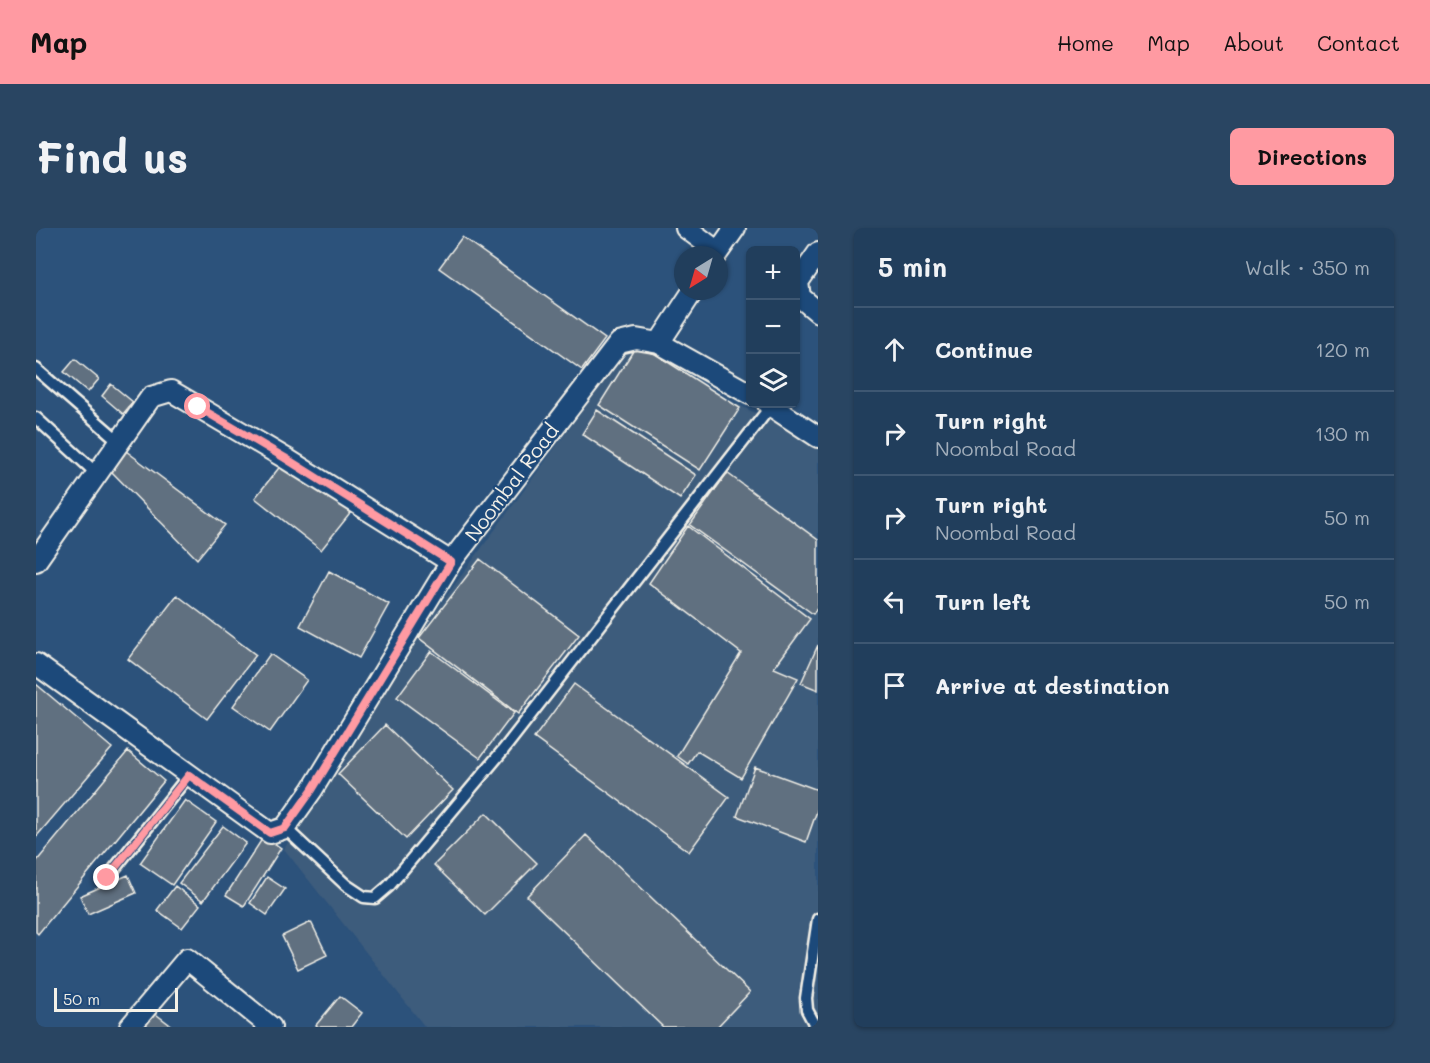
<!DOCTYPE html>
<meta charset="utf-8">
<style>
:root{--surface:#213e5c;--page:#294562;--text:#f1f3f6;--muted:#a2aebb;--line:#3e5772;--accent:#ff9aa2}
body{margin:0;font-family:Mali,sans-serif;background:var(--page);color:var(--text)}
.controls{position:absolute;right:18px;top:18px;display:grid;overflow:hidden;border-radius:9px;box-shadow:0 2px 4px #0004}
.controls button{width:54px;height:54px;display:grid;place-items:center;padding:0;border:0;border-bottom:2px solid var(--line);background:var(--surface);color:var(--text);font:30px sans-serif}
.compass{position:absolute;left:638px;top:18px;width:54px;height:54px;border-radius:50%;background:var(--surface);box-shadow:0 2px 4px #0004;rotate:217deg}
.scale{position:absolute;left:18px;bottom:15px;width:124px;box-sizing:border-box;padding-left:6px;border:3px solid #f4f1e8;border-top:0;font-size:16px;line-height:21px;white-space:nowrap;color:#f4f1e8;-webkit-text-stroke:4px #1f4a7a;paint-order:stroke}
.stop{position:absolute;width:18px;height:18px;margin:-14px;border:4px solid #ff9aa2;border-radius:50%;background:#fff}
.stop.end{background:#ff9aa2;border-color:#fff;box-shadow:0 2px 6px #0008}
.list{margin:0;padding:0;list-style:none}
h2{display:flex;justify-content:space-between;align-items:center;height:78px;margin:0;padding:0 24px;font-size:26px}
h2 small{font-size:20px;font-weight:400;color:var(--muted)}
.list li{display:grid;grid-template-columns:39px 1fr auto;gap:18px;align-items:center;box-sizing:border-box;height:84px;padding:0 24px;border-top:2px solid var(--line)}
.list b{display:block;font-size:22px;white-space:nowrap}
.list p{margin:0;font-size:20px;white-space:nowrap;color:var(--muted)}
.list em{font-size:20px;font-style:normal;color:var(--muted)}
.icon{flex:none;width:33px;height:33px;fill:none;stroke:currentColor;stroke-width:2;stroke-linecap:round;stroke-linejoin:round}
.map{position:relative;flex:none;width:782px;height:799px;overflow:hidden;border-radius:9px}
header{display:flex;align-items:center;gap:36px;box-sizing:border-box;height:84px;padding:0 30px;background:var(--accent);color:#111}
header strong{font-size:28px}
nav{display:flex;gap:33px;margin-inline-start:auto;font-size:21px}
.intro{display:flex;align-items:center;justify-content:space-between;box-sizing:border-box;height:144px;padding:0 36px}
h1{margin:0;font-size:42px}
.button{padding:15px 27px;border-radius:9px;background:var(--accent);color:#111;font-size:21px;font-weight:700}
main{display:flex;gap:36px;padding:0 36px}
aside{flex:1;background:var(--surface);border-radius:9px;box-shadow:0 2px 4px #0004}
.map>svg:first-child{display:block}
.built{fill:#3c5b7c}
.building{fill:#607080;stroke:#f4f1e8;stroke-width:1.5}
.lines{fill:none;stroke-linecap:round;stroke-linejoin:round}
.lane-casing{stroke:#f4f1e8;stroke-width:15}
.street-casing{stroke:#f4f1e8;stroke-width:24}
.lane{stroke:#1f4a7a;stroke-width:10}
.street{stroke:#1f4a7a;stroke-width:20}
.route{stroke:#ff9aa2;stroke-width:8}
.labels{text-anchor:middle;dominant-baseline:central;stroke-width:4.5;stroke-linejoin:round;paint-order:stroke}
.street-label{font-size:20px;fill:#f4f1e8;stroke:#1f4a7a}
</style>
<header>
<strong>Map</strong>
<nav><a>Home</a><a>Map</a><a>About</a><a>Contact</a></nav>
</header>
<div class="intro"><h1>Find us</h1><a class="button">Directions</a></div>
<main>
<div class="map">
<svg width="782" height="799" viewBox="0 0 782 799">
<rect width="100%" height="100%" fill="#2c527b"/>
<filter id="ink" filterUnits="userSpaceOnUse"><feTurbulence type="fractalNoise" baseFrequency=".0167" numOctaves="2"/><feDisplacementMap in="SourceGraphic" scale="12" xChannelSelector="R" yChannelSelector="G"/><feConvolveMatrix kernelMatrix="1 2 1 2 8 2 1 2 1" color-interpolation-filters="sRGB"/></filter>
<g filter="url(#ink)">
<path class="built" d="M590 123 782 215V799H389L248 621 362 434Z"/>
<path class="building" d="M426 9 569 111 546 142 403 40Z
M602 115 704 180 664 242 563 177Z
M39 131 63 151 52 164 28 144Z
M75 156 97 174 87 186 66 168Z
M561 182 660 247 644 271 546 206Z
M90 223 189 297 161 331 74 242Z
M246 236 317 282 285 322 219 270Z
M691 245 782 312V379L777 386 654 297Z
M652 298 774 391 738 440 762 450 705 550 661 523 652 536 641 528 705 425 613 355Z
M444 331 543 407 482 486 383 410Z
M293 343 353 376 323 430 264 398Z
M141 367 220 427 171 491 92 431Z
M782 417V462L765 455Z
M395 423 478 485 444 530 361 469Z
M234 426 271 452 234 504 197 478Z
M0 456 76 520 0 609Z
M538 456 693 569 653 624 498 510Z
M349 497 417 562 370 611 302 546Z
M92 523 128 553 2 706 0 704V634Z
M719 539 782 562V580L770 614 701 588Z
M149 572 180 594 136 657 104 635Z
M450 585 501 635 449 687 398 637Z
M187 598 210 615 167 673 143 655Z
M550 607 714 764 681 799H627L491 668Z
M228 608 245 620 208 678 190 667Z
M92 647 100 665 52 686 44 668Z
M231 649 249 661 231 687 214 675Z
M139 658 164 677 146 700 121 682Z
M275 694 291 727 262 741 246 708Z
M304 768 326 785 315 799H282L280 797Z
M117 784 137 799H107Z"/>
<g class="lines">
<defs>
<path id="lane" d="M0 141 84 214
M0 190 60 245
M249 600 310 657 328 669 339 670 353 658 468 521 735 178
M71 650 153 547
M780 799 771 782 770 770 782 691"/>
<path id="street" d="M650 0 682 24
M782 25 762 54 764 69 782 84
M680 27 699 0
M623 115 657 63
M732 176 782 209
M0 333 115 169 135 163 249 230 415 334
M0 436 234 605 249 600 276 562 415 334 583 115 600 111 623 115 714 166
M94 799 151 731 235 799"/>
</defs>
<use href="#lane" class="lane-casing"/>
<use href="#street" class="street-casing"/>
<use href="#lane" class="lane"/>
<use href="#street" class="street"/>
</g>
</g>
<g class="lines" filter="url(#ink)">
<path class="route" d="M71 650 153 547 234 605 249 600 276 562 415 334 249 230 162 179"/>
</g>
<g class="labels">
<g class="street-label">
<text transform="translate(475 254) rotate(-53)">Noombal Road</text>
</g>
</g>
</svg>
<div class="controls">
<button>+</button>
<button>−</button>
<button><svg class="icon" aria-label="layers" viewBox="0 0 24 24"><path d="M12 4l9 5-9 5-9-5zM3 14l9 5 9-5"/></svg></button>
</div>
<svg class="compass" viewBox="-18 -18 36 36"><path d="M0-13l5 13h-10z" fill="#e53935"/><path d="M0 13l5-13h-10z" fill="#a2aebb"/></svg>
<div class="scale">50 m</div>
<div class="stop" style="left:162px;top:179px"></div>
<div class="stop end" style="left:71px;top:650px"></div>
</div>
<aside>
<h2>5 min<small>Walk · 350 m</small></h2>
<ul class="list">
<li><svg class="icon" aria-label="ahead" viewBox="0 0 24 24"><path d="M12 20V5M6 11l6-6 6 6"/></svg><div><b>Continue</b></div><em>120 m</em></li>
<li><svg class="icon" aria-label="right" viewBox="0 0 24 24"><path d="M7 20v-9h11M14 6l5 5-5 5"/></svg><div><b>Turn right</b><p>Noombal Road</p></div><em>130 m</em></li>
<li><svg class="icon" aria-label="right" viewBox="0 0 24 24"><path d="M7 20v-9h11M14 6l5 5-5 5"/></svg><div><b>Turn right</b><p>Noombal Road</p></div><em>50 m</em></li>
<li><svg class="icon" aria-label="left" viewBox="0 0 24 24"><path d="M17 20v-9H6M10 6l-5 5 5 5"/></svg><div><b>Turn left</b></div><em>50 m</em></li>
<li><svg class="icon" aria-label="arrive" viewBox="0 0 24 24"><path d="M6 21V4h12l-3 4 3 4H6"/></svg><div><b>Arrive at destination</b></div></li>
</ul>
</aside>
</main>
